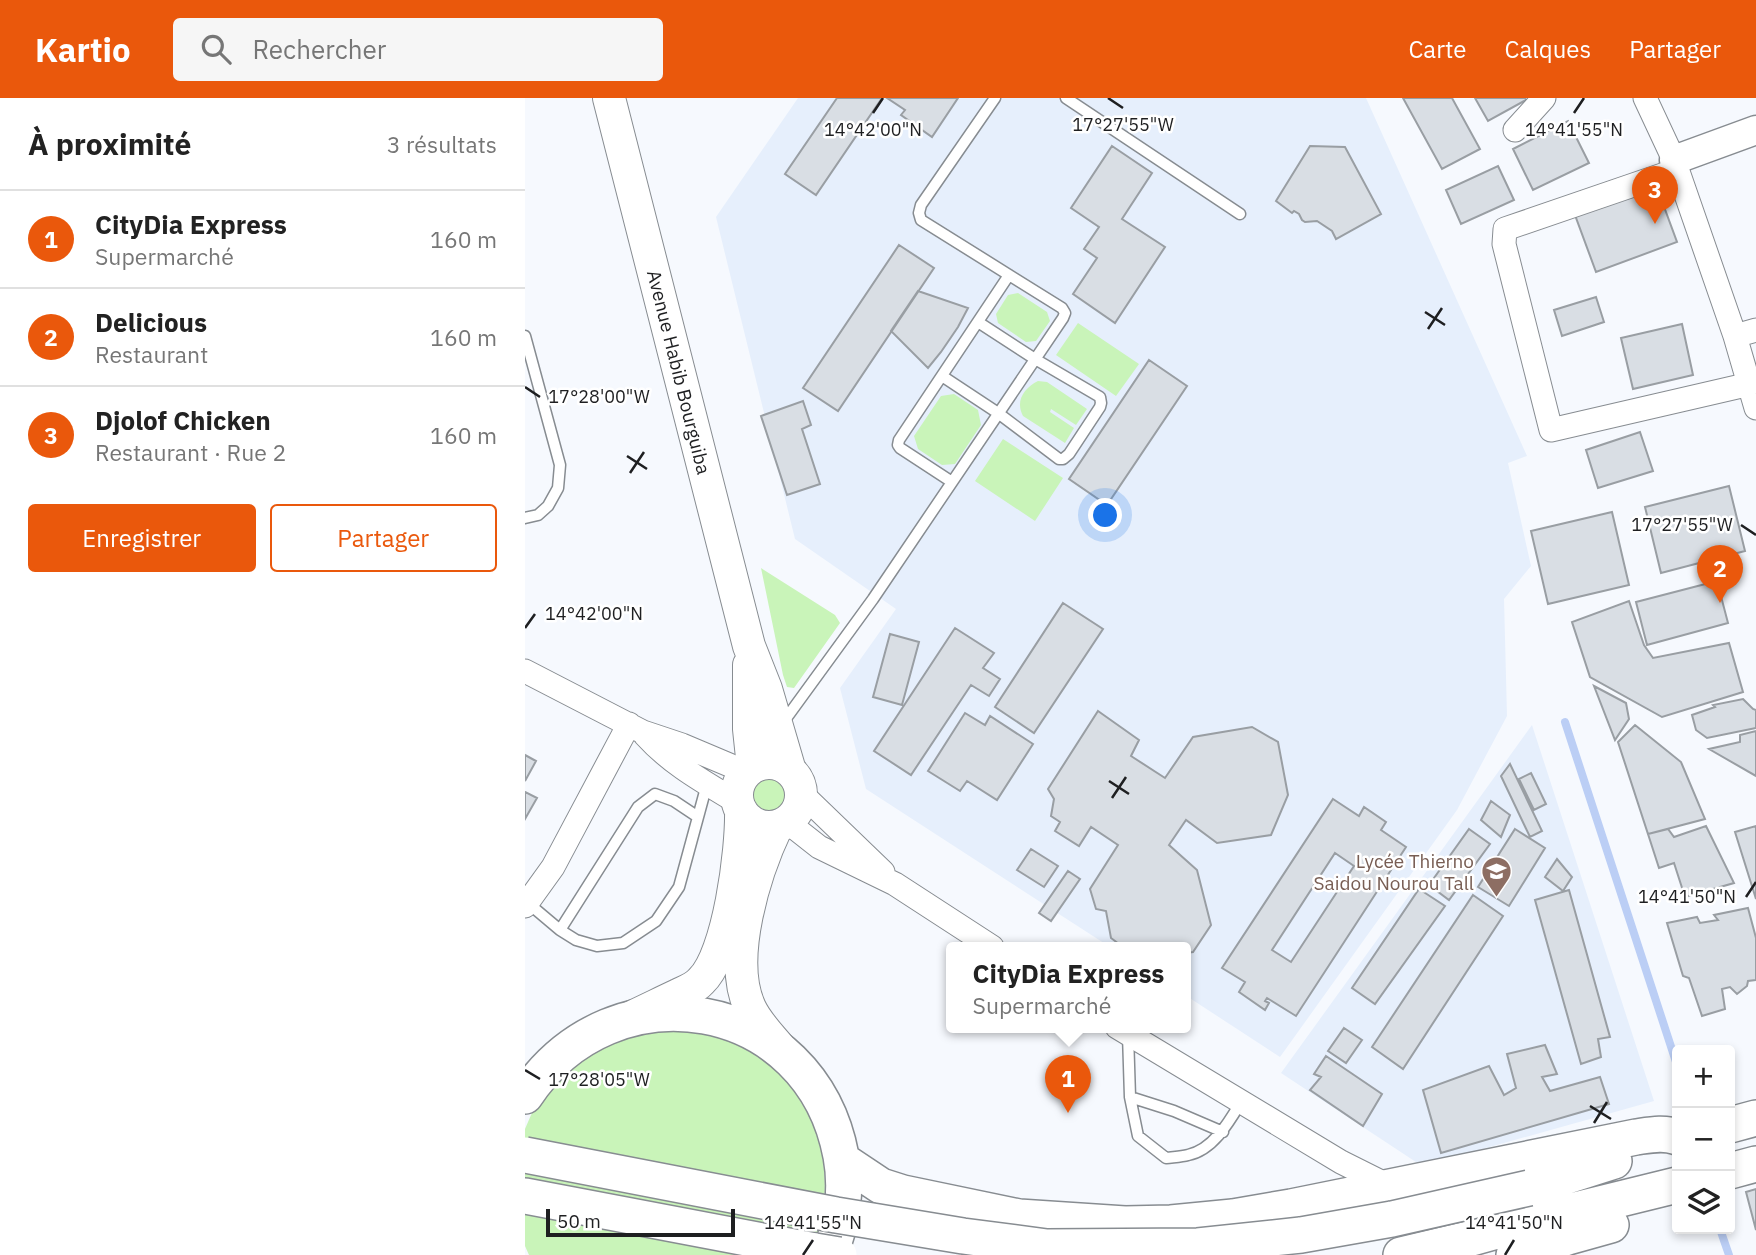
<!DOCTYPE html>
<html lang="fr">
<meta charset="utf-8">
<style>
:root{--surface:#fff;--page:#f6f6f6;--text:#222;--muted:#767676;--line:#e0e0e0;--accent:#ea580c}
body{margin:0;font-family:"IBM Plex Sans",sans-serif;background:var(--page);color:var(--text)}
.controls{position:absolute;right:21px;bottom:21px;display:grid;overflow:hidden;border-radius:7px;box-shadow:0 4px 10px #0003}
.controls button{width:63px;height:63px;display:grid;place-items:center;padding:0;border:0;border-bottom:2px solid var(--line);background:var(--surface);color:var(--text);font:35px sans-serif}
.scale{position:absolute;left:21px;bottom:18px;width:189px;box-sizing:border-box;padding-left:7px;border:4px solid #1e1f21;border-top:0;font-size:19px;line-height:24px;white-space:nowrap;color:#1e1f21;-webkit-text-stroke:5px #fff;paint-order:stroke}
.you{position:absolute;left:581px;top:418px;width:24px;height:24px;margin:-18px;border:5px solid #fff;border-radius:50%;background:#1a73e8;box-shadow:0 0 0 10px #1a73e833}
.badge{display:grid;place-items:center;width:46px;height:46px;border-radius:50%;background:var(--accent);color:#fff;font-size:23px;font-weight:700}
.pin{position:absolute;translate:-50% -58px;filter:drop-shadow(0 2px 4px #0008)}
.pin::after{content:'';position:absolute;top:37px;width:24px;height:21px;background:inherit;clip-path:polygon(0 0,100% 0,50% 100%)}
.popup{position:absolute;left:421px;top:844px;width:245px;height:91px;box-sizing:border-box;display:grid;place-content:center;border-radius:7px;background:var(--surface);filter:drop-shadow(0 2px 5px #0005);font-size:23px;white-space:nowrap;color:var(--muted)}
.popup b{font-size:26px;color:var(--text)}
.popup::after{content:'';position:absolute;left:50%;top:100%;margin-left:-14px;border:14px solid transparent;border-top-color:var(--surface)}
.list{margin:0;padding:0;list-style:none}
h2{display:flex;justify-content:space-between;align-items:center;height:91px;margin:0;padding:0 28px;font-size:30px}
h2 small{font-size:23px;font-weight:400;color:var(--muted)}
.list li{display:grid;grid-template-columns:46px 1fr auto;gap:21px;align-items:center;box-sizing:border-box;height:98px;padding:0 28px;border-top:2px solid var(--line)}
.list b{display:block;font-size:26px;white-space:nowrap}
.list p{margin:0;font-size:23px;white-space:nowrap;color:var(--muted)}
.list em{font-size:23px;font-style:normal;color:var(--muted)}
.actions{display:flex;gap:14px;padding:21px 28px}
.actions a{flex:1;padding:16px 0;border:2px solid var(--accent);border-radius:7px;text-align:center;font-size:24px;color:var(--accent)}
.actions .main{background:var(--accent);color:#fff}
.icon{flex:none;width:38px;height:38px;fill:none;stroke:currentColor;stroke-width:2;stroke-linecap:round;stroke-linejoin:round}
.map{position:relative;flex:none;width:1231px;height:1157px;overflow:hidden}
header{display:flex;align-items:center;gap:42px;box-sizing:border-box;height:98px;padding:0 35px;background:var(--accent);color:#fff}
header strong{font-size:33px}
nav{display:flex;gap:38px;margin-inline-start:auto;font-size:24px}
.search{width:490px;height:63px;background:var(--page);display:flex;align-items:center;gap:18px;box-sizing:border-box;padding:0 24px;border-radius:7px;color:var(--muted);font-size:26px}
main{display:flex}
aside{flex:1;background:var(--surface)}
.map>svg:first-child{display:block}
.built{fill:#e6effc}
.green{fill:#c9f4b9}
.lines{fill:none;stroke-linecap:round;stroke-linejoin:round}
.stream{stroke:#bbcef5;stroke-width:8}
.building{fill:#d9dee4;stroke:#999ea3;stroke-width:2;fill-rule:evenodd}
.service-casing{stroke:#878c91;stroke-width:13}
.minor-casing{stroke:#878c91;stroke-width:25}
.tertiary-casing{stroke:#878c91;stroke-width:31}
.secondary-casing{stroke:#878c91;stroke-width:34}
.primary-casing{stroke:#878c91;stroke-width:38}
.service{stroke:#fff;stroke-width:10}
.minor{stroke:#fff;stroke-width:23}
.tertiary{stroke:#fff;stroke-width:28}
.secondary{stroke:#fff;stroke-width:32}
.primary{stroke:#fff;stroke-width:35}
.primary-bridge-casing{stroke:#878c91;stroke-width:38;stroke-linecap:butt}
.primary-bridge{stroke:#fff;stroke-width:35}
.ticks{fill:none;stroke:#1e1f21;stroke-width:2.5}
.labels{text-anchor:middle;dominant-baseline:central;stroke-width:5;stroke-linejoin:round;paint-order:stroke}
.street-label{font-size:19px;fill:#1e1f21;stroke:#fff}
.education-label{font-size:19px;fill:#785e54;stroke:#fff;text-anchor:end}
.ticks-label{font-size:18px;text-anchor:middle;fill:#1e1f21;stroke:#fff;stroke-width:5;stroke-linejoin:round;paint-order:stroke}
</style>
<header>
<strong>Kartio</strong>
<div class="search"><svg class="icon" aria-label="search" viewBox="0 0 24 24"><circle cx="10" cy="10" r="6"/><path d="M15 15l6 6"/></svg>Rechercher</div>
<nav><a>Carte</a><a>Calques</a><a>Partager</a></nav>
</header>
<main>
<aside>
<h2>À proximité<small>3 résultats</small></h2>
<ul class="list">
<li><span class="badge">1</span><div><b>CityDia Express</b><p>Supermarché</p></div><em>160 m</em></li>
<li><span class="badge">2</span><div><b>Delicious</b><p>Restaurant</p></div><em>160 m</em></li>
<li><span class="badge">3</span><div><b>Djolof Chicken</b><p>Restaurant · Rue 2</p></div><em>160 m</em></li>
</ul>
<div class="actions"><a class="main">Enregistrer</a><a>Partager</a></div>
</aside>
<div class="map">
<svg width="1231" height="1157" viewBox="0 0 1231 1157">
<rect width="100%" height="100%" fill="#f6f9fe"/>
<path class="built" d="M273 0H841L1002 358 983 365 1006 468 979 501 982 618 932 712 755 959 660 897V849H585L341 691 315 590 371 511 270 441 191 119Z
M1007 627 1129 1003 897 1068 756 975Z"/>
<path class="green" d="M493 195 522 214 525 223 511 243 501 244 473 225 471 216 483 197Z
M553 225 614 266 591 298 531 257Z
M513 283 522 284 562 311 551 327 526 311 525 314 549 330 540 345 498 318C490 303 499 290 513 283Z
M429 296 453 312 456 327 430 366 417 367 393 351 389 338 416 298Z
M478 341 538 380 510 423 450 383Z
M236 470 310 517 315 525 269 590 262 589 258 577Z
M222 697a22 22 0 1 1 44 0a22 22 0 1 1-44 0Z
M128 933C153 933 178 933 202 942 288 976 323 1075 284 1157H4L0 1148V1031L6 1017 21 992 69 951Z"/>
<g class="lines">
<path class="stream" d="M1040 624 1152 967
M1195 1131 1204 1157"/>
</g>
<path class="building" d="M312 0H357L291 97 260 76Z
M362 0H433L407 39 376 17 380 12Z
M878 0H927L955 51 917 71Z
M950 0H1000L1001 2 963 23Z
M1043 23 1064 65 1008 92 988 51Z
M587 48 627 75 597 121 640 149 590 225 548 196 572 160 559 151 574 129 546 110Z
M785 48 820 49 856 116 811 141 807 133 792 123 780 124 777 122 774 116 769 113 767 115 751 103Z
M973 68 989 102 936 126 921 92Z
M1131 87 1152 144 1071 174 1050 117Z
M374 147 409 170 313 313 278 290Z
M393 193 443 210 433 229 416 254 403 270 366 233Z
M1071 199 1079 224 1037 238 1029 212Z
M1157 226 1168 277 1108 291 1096 240Z
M624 262 662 288 582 407 544 381Z
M278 303 286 327 277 331 295 386 262 397 236 318Z
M1115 334 1128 373 1073 390 1061 352Z
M1204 388 1220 453 1136 475 1120 409Z
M1087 414 1104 487 1023 506 1006 433Z
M1192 483 1203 525 1122 547 1111 504Z
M1104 503 1119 547 1128 560 1204 545 1218 594 1137 619 1065 579 1047 524Z
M538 505 578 531 509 635 470 609Z
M430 530 469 555 458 570 475 581 464 598 446 587 386 677 349 653Z
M365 536 394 544 377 607 348 599Z
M1069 588 1101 605 1104 621 1090 642Z
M1218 601 1228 611 1231 612V630L1182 640 1171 632 1167 617 1190 609 1188 607Z
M573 613 614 642 606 658 640 680 668 639 727 629 753 644 763 697 746 737 692 745 661 722 644 747 672 772 686 827 668 854 660 855V849H598L586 840 581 813 571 811 565 791 593 747 566 729 554 748 530 733 535 724 526 718 529 701 523 691Z
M440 615 460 627 465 618 508 646 472 702 442 683 435 693 403 673Z
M1110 627 1156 664 1180 721 1123 736 1093 644Z
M1231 633V678L1184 651 1215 644V637Z
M0 657 11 663 0 683Z
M985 666 1017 733 1005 739 976 678Z
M1006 675 1021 706 1009 712 994 681Z
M0 694 12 700 0 721Z
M808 701 834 718 839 709 861 724 856 732 881 749 771 918 742 900 740 903 744 905 740 912 714 894 720 884 697 870ZM810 755 829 768 766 864 747 852Z
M966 703 985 717 976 739 956 722Z
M1181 728 1209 785 1160 799 1149 765 1134 770 1123 736 1143 731 1149 739Z
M1231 728V801L1210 734Z
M944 731 965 746 924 802 904 787Z
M990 731 1020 750 984 808 953 789Z
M506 751 533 768 519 789 492 772Z
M1032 761 1047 779 1038 793 1020 779Z
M543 773 555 781 526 823 514 815Z
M894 791 920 808 850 906 827 890Z
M1044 792 1085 939 1073 941 1076 959 1056 966 1010 802Z
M948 797 978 818 878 971 847 949Z
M1223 810 1231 840V882L1223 883 1222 888 1212 896 1205 889 1197 891 1200 911 1177 918 1164 880 1158 878 1142 825 1172 819 1175 825 1193 822 1189 817Z
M819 930 837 942 821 965 803 953Z
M1020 947 1032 976 1017 979 1025 993 1075 979 1084 1006 916 1055 898 992 964 968 979 997 991 990 982 956Z
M801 958 857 996 838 1028 785 992 796 979 789 976Z
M1231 1091V1132L1221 1094Z"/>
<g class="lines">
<defs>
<path id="service" d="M541 0 715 116
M0 238 35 367 33 390 23 408 13 417 0 420
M417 278 473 315 534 361H538L544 356 575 309 576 305 575 299 510 261 453 224
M427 384 375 350 373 347 374 342 484 177
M257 626 348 501 538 220 540 215 537 210 396 122 394 115 396 107 470 0
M3 805 35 832 51 842 72 848 98 845 131 823 154 789 182 686
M35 832 113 709 130 696 149 703 173 719
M603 936 605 999 613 1038 641 1060C648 1059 656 1059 663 1057 688 1052 704 1024 716 1004
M605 999 649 1013 698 1034"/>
<path id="minor" d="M1120 0 1149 62 1210 238 1231 310
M990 32 1019 0
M1152 72 980 131 979 146 1026 332 1225 286
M1210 238 1231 232
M0 573 118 634 157 647 221 674
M120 637C146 666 179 684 212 704
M275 694 358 774
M261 723 294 749 370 786 467 849
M0 808 28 769 104 626
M592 929 816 1064 866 1089"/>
<path id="tertiary" d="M1149 62 1231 32"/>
<path id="secondary" d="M84 0 224 548 241 591 265 673
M224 567V631L228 669
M212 697a32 32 0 1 1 64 0a32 32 0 1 1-64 0Z
M252 728C230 774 202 861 225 910 232 925 244 937 254 949
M109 918C124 911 138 904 153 897 161 893 170 890 176 883 204 857 217 751 216 712"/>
<path id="primary" d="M0 998C88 865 286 898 316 1058 322 1090 318 1128 303 1157
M1205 1027 1231 1020
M317 1062 356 1088 378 1095 494 1119 600 1126 646 1125 708 1119 766 1109 1111 1039C1125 1037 1139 1034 1152 1039
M1205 1073 1231 1066
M1004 1090 1089 1063
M0 1098 290 1153
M876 1157 943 1141 1018 1120 1152 1087
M989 1157 1043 1139 1086 1127"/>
</defs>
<use href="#service" class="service-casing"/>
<use href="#minor" class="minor-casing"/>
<use href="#tertiary" class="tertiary-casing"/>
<use href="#secondary" class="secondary-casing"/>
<use href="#primary" class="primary-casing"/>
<use href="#service" class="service"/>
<use href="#minor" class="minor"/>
<use href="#tertiary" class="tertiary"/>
<use href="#secondary" class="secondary"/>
<use href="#primary" class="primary"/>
<defs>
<path id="primary-bridge" d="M0 1057 311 1117 438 1138 522 1149 673 1148 776 1137 867 1121 1004 1090
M290 1153 314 1157"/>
</defs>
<use href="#primary-bridge" class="primary-bridge-casing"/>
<use href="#primary-bridge" class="primary-bridge"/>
</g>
<path class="ticks" d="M583 0 598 10M348 15 358 0M1049 15 1059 0M900 214 920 227M903 231 917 210M0 289 15 299M102 358 122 371M105 375 119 354M1216 427 1231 437M0 530 10 516M584 683 604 696M587 700 601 679M1221 799 1231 784M0 972 15 981M1065 1008 1086 1021M1069 1025 1082 1004M278 1157 288 1142M980 1157 989 1142"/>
<defs>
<symbol id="school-pin" viewBox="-11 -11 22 30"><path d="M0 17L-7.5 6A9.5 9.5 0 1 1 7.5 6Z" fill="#8d6e63" stroke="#fff"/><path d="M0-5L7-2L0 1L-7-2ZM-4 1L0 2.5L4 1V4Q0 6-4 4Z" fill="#fff"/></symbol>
</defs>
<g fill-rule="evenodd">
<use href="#school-pin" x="954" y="756" width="35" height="47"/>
</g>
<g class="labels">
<g class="street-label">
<text transform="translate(154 274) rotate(76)">Avenue Habib Bourguiba</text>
</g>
<g class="education-label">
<text x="949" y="763">Lycée Thierno<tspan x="949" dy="22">Saidou Nourou Tall</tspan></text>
</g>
</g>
<g class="ticks-label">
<text x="598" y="33">17°27'55"W</text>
<text x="348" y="38">14°42'00"N</text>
<text x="1049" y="38">14°41'55"N</text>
<text x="74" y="305">17°28'00"W</text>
<text x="1157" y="433">17°27'55"W</text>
<text x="69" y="522">14°42'00"N</text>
<text x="1162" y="805">14°41'50"N</text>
<text x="74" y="988">17°28'05"W</text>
<text x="288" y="1131">14°41'55"N</text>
<text x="989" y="1131">14°41'50"N</text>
</g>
</svg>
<div class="controls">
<button>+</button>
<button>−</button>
<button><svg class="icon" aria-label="layers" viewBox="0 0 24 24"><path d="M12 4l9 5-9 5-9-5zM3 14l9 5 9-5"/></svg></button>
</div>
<div class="scale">50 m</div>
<div class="you"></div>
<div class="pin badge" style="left:543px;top:1015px">1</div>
<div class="popup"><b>CityDia Express</b>Supermarché</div>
<div class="pin badge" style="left:1195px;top:505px">2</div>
<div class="pin badge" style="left:1130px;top:126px">3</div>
</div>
</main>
